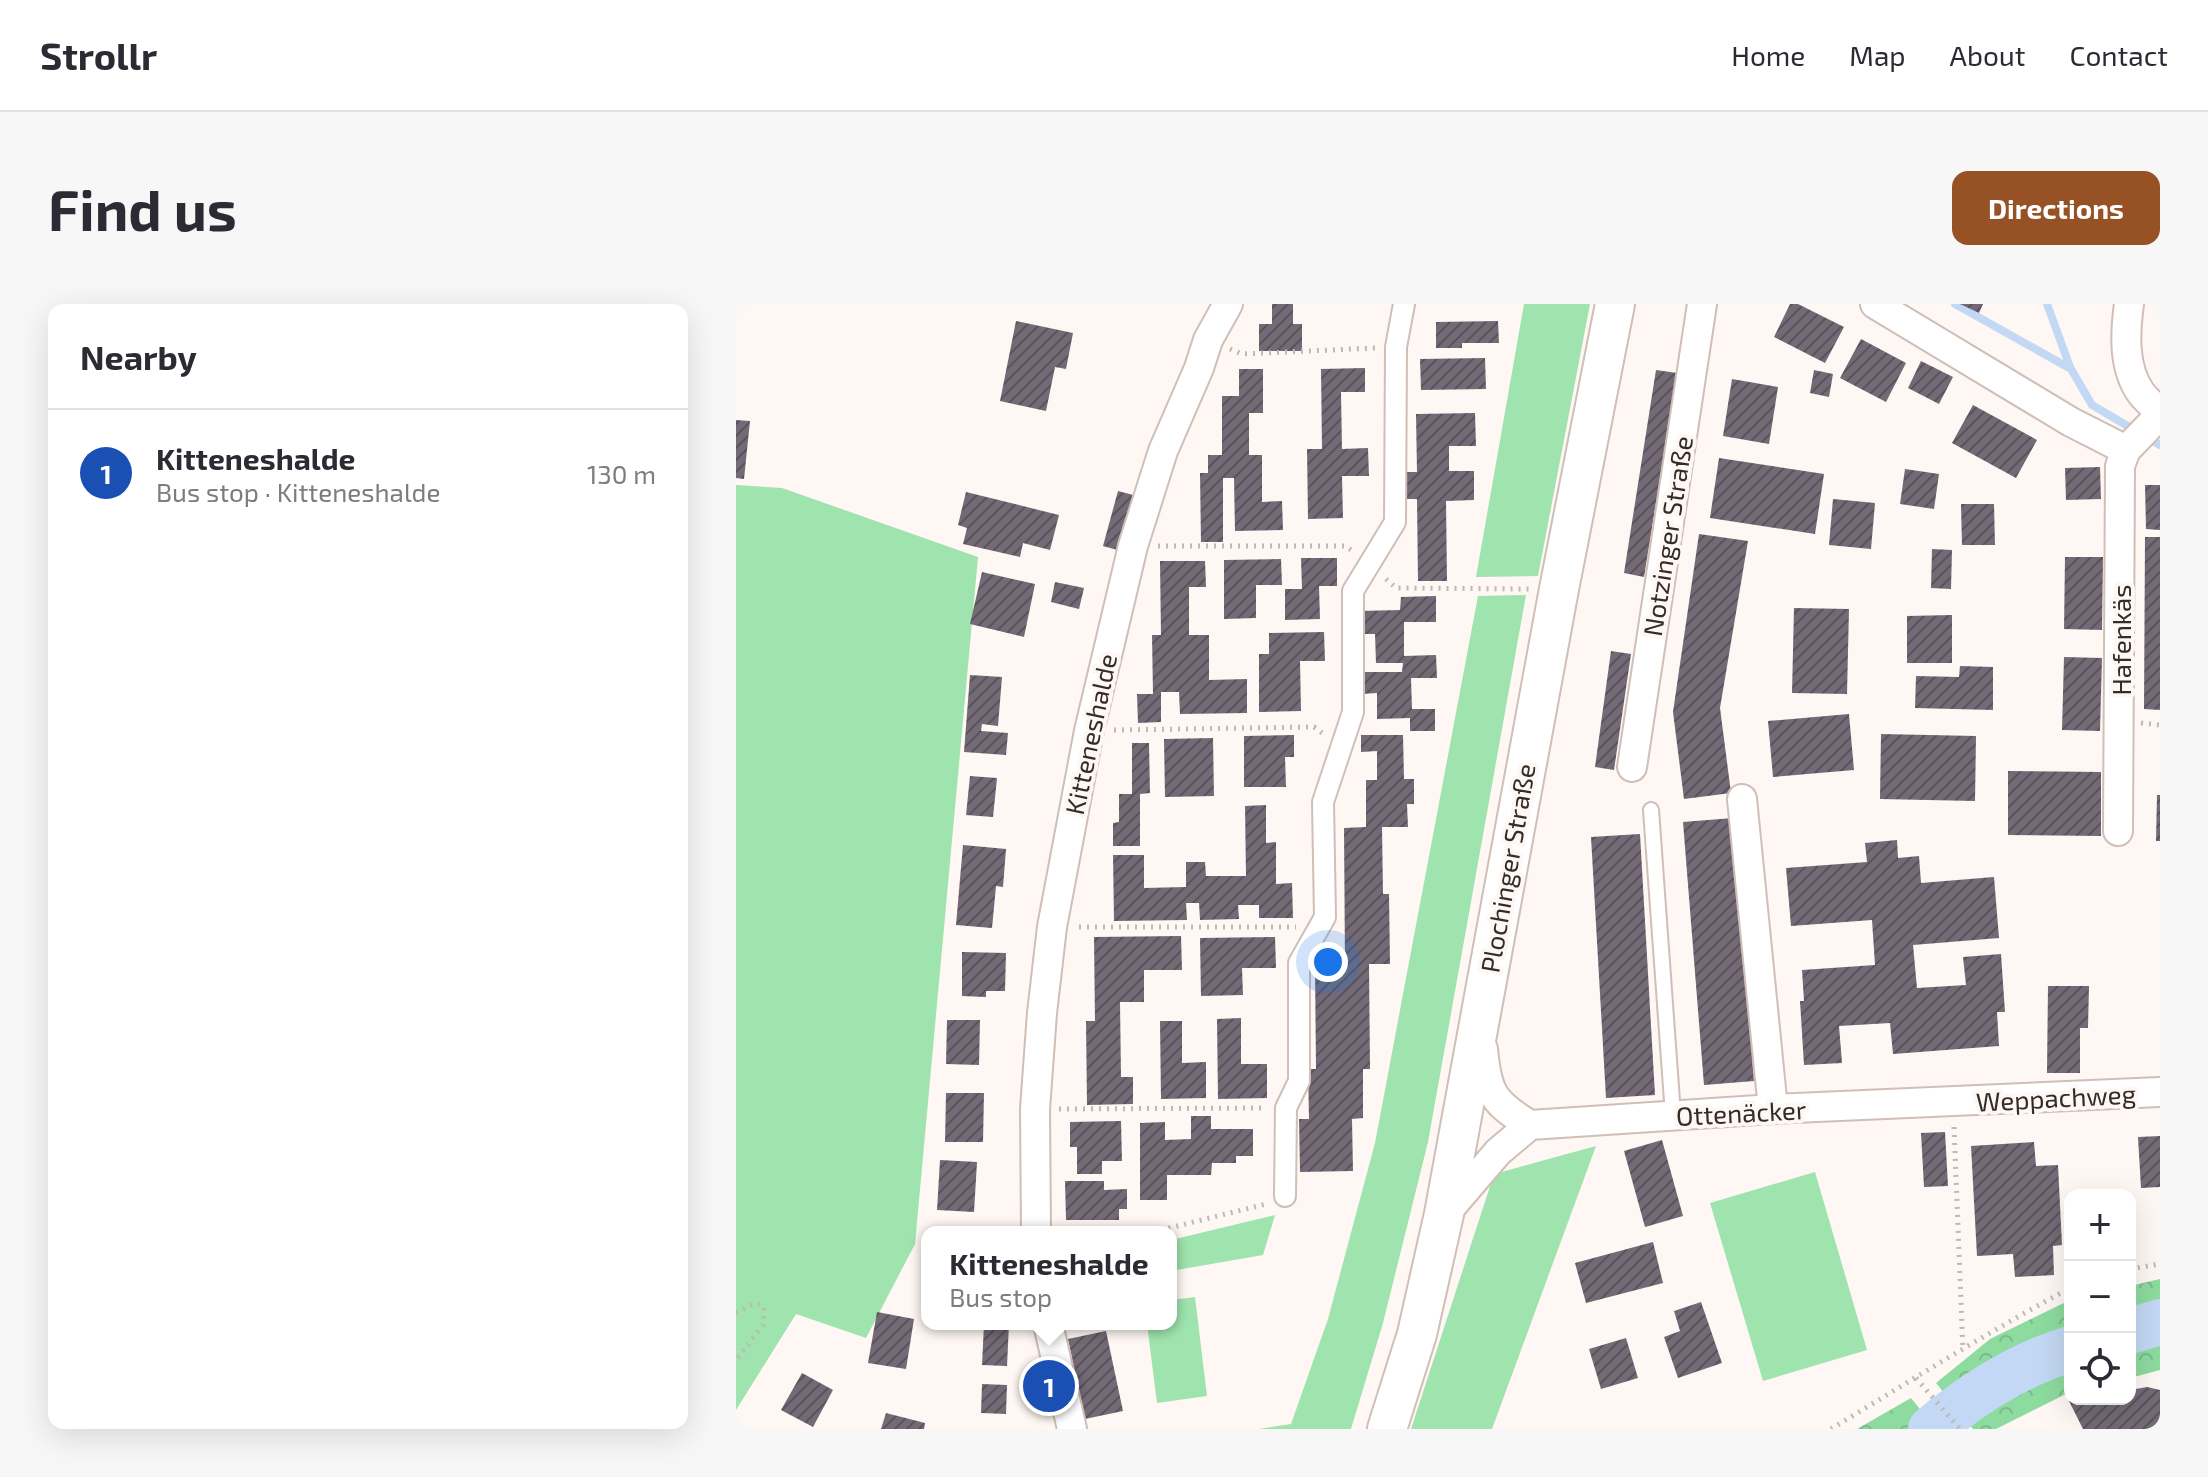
<!DOCTYPE html>
<meta charset="utf-8">
<style>
:root{--surface:#fff;--page:#f7f7f7;--text:#2b2b33;--muted:#7c7c81;--line:#e1e1e2;--accent:#965225}
body{margin:0;font-family:"Exo 2",sans-serif;background:var(--page);color:var(--text)}
.controls{position:absolute;right:24px;bottom:24px;display:grid;overflow:hidden;border-radius:16px;box-shadow:0 8px 32px #0002}
.controls button{width:72px;height:72px;display:grid;place-items:center;padding:0;border:0;border-bottom:2px solid var(--line);background:var(--surface);color:var(--text);font:40px sans-serif}
.you{position:absolute;left:592px;top:658px;width:28px;height:28px;margin:-20px;border:6px solid #fff;border-radius:50%;background:#1a73e8;box-shadow:0 0 0 12px #1a73e833}
.badge{display:grid;place-items:center;width:52px;height:52px;border-radius:50%;background:var(--accent);color:#fff;font-size:26px;font-weight:700}
.pin{position:absolute;translate:-50% -50%;border:4px solid #fff;box-shadow:0 2px 8px #0006}
.popup{position:absolute;left:185px;top:922px;width:256px;height:104px;box-sizing:border-box;display:grid;place-content:center;border-radius:16px;background:var(--surface);filter:drop-shadow(0 2px 6px #0005);font-size:26px;white-space:nowrap;color:var(--muted)}
.popup b{font-size:30px;color:var(--text)}
.popup::after{content:'';position:absolute;left:50%;top:100%;margin-left:-16px;border:16px solid transparent;border-top-color:var(--surface)}
.list{margin:0;padding:0;list-style:none}
h2{display:flex;justify-content:space-between;align-items:center;height:104px;margin:0;padding:0 32px;font-size:34px}
h2 small{font-size:26px;font-weight:400;color:var(--muted)}
.list li{display:grid;grid-template-columns:52px 1fr auto;gap:24px;align-items:center;box-sizing:border-box;height:128px;padding:0 32px;border-top:2px solid var(--line)}
.list b{display:block;font-size:30px;white-space:nowrap}
.list p{margin:0;font-size:26px;white-space:nowrap;color:var(--muted)}
.list em{font-size:26px;font-style:normal;color:var(--muted)}
.icon{flex:none;width:44px;height:44px;fill:none;stroke:currentColor;stroke-width:2;stroke-linecap:round;stroke-linejoin:round}
.map{position:relative;flex:none;width:1424px;height:1125px;overflow:hidden;border-radius:16px}
header{display:flex;align-items:center;gap:48px;box-sizing:border-box;height:112px;padding:0 40px;background:var(--surface);border-bottom:2px solid var(--line)}
header strong{font-size:38px}
nav{display:flex;gap:44px;margin-inline-start:auto;font-size:28px}
.intro{display:flex;align-items:center;justify-content:space-between;box-sizing:border-box;height:192px;padding:0 48px}
h1{margin:0;font-size:56px}
.button{padding:20px 36px;border-radius:16px;background:var(--accent);color:#fff;font-size:28px;font-weight:700}
main{display:flex;gap:48px;padding:0 48px}
aside{flex:1;background:var(--surface);border-radius:16px;box-shadow:0 8px 32px #0002}
.map>svg:first-child{display:block}
.green{fill:#9fe4ae}
.forest{fill:url(#forest-crowns)}
.lines{fill:none;stroke-linecap:round;stroke-linejoin:round}
.stream{stroke:#c3d8f4;stroke-width:8}
.river{stroke:#c3d8f4;stroke-width:46}
.building{fill:url(#building-hatch)}
.service-casing{stroke:#cfbfb7;stroke-width:18}
.pedestrian-casing{stroke:#cfbfb7;stroke-width:24}
.minor-casing{stroke:#cfbfb7;stroke-width:32}
.secondary-casing{stroke:#cfbfb7;stroke-width:42}
.path{stroke:#bfb8b5;stroke-width:5;stroke-dasharray:2 6;stroke-linecap:butt}
.service{stroke:#fff;stroke-width:14}
.pedestrian{stroke:#fff;stroke-width:20}
.minor{stroke:#fff;stroke-width:28}
.secondary{stroke:#fff;stroke-width:38}
.labels{text-anchor:middle;dominant-baseline:central;stroke-width:8;stroke-linejoin:round;paint-order:stroke}
.street-label{font-size:26px;fill:#332d2a;stroke:#fef7f3}
</style>
<header>
<strong>Strollr</strong>
<nav><a>Home</a><a>Map</a><a>About</a><a>Contact</a></nav>
</header>
<div class="intro"><h1>Find us</h1><a class="button">Directions</a></div>
<main>
<aside>
<h2>Nearby<small></small></h2>
<ul class="list">
<li><span class="badge" style="background:#1a4fb4">1</span><div><b>Kitteneshalde</b><p>Bus stop · Kitteneshalde</p></div><em>130 m</em></li>
</ul>
</aside>
<div class="map">
<svg width="1424" height="1125" viewBox="0 0 1424 1125">
<defs>
<pattern id="forest-crowns" width="20" height="18" patternUnits="userSpaceOnUse" patternTransform="scale(2)"><rect width="20" height="18" fill="#8ddb9f"/><path d="M2 6a3 3 0 1 1 6 0M12 15a3 3 0 1 1 6 0" fill="none" stroke="#7abc89"/></pattern>
<pattern id="building-hatch" width="6" height="6" patternUnits="userSpaceOnUse" patternTransform="scale(2)"><rect width="6" height="6" fill="#736a76"/><path d="M-1 1l2-2M0 6l6-6M5 7l2-2" fill="none" stroke="#5a535c"/></pattern>
</defs>
<rect width="100%" height="100%" fill="#fef7f3"/>
<path class="green" d="M788 0H854L802 272 740 273Z
M0 181 46 184 242 253 179 940 130 1034 60 1010 0 1106Z
M790 291 692 838 647 1019 615 1125H523L555 1120 592 1015 639 839 742 292Z
M860 842 756 1125H675L758 870Z
M1079 868 1131 1046 1027 1077 974 899Z
M539 911 527 951 435 967V936Z
M459 993 471 1092 421 1099 411 1020H435V996Z"/>
<path class="forest" d="M1424 975V1066L1394 1074V982Z
M1334 996V1088L1260 1125H1237L1200 1079 1254 1035Z
M1175 1094 1200 1125H1121Z"/>
<g class="lines">
<path class="stream" d="M1219 0 1335 65 1356 101 1424 141
M1311 0 1334 63"/>
<path class="river" d="M1394 1027 1424 1018
M1195 1125C1236 1090 1282 1061 1334 1045"/>
</g>
<path class="building" d="M536 0H557V20H566V47H523V20H536Z
M1054 0H1062L1108 23 1089 59 1038 33Z
M1224 0H1247L1243 9Z
M280 17 337 29 330 65 319 63 310 107 264 97Z
M762 17 763 39H726V44H700V18Z
M1125 35 1170 59 1150 98 1104 74Z
M749 54 750 85 685 86 684 55Z
M1185 57 1217 73 1203 100 1172 84Z
M629 64V88H605L606 145 632 144 633 172H606L607 214 572 215 571 145H586L585 65Z
M503 65H527V109H513V151H526V198L546 197 547 226 499 227 498 174H487V238H465L464 169H472V151H486V92H503Z
M920 66 941 69 908 273 888 269Z
M1078 66 1097 70 1093 93 1074 89Z
M996 75 1042 83 1033 140 987 132Z
M1237 101 1301 136 1280 174 1216 139Z
M739 109 740 142H713V167H738V196L710 197 711 277H682L681 195H670V168H681L680 110Z
M0 116 14 117 8 175 0 174Z
M983 154 1088 170 1079 230 974 214Z
M1364 163 1365 195 1330 196 1329 164Z
M1169 165 1203 170 1198 205 1164 200Z
M1409 181H1424V226L1410 225Z
M382 187 401 192 385 247 367 242Z
M230 188 323 211 314 246 287 239 284 253 227 240 231 224 222 221Z
M1097 195 1139 199 1135 245 1093 241Z
M1225 200H1258L1259 241H1226Z
M963 230 1012 237 984 404 995 489 948 495 937 408Z
M1409 233H1424V406L1408 405Z
M1196 245 1216 246 1215 285 1195 284Z
M1329 253H1367L1366 326 1328 325Z
M565 254H601V282H583L584 315 549 316V285H566Z
M545 255 546 281H520V314L488 315V256Z
M424 257H469L470 283H453V331H473V376L511 375V409L444 410 443 388H425V418L402 419 401 390H417L416 331H425Z
M246 268 299 280 288 333 234 320Z
M319 278 348 284 343 305 315 298Z
M700 292V318H668V352L700 351 701 374H675L676 405H699V427H674V414L641 415V389L626 390V368H666L667 359H640L639 330H624V307L664 306 665 293Z
M1058 304 1113 305 1111 390 1056 389Z
M1216 311V359H1171V312Z
M588 328 589 357H564L565 407 523 408V350H533V329Z
M875 347 895 350 878 466 859 463Z
M1328 353 1366 354 1364 427 1326 426Z
M1224 362 1257 363V406L1179 404 1180 372 1223 373Z
M234 371 266 373 262 422 246 420 245 427 272 429 270 451 228 448Z
M1113 410 1118 466 1037 473 1032 417Z
M1145 430 1240 432 1239 497 1144 495Z
M558 431V453H549L550 483H508V432Z
M625 431H667L668 475H678V500H671L672 523H646L647 590H653L654 660H633L634 765H627V814L616 815 617 867 564 868 563 815H573L572 765H580L579 661H609L608 524 630 523V476H641V447L625 448Z
M477 434 478 492 429 493 428 435Z
M396 439H413L414 489 404 490V542H377V519L383 518V490H396Z
M1272 467 1365 468V532L1272 531Z
M234 472 261 474 257 513 230 511Z
M1421 491H1424V537H1420Z
M530 501V539L540 538V580L556 579 557 614H523V601H502L503 615 464 616 463 599H450L451 616 378 617 377 551H408V584L450 583V558H469L470 572H510L509 502Z
M997 514 1018 777 968 781 947 518Z
M904 530 919 791 870 794 855 533Z
M1161 536 1162 554 1183 552 1185 579 1258 573 1263 634 1177 641 1181 684 1230 681 1227 653 1265 650 1269 708H1261L1263 742 1157 750 1154 719 1103 722 1106 759 1068 761 1064 697H1068L1066 666 1139 661 1136 616 1055 622 1050 564 1131 558 1129 539Z
M227 541 270 545 267 583 260 582 256 624 220 621Z
M445 632 446 666H408V698H384L385 773H397V800L351 801 350 717H359L358 633Z
M539 633 540 664H506L507 691 465 692 464 634Z
M226 648 270 649 269 687H250V693L226 692Z
M1312 682H1353L1352 724H1344V769H1311Z
M505 714V760H531V794L482 795 481 715Z
M211 716H244L243 761 210 760Z
M424 717H446V759L470 758V794L425 795Z
M210 789H248L247 838H209Z
M455 812H475V825H517V852H500V859H476L475 871H431V896H404V819L429 818V836L455 835Z
M385 817 386 857H366V870H341V843H334V818Z
M1209 828 1212 882 1188 883 1185 829Z
M1424 832V883L1405 884 1402 833Z
M926 836 947 912 909 923 888 847Z
M1298 838 1300 862 1322 861 1326 941 1317 942 1318 971 1279 973 1277 950 1241 952 1235 842Z
M204 856 241 858 238 908 201 906Z
M329 877H368V886L391 885V905H383V916H330Z
M917 938 927 979 850 999 839 959Z
M965 998 986 1059 942 1074 928 1033 944 1027 938 1007Z
M141 1008 178 1015 170 1065 132 1059Z
M248 1020H273L271 1062 246 1061Z
M370 1027 387 1107 349 1115 332 1035Z
M890 1034 902 1074 865 1085 853 1045Z
M66 1069 97 1086 77 1123 45 1106Z
M246 1080 271 1081 270 1110 245 1109Z
M1411 1083 1424 1086V1125H1347L1333 1097 1394 1095V1086Z
M150 1109 189 1119 188 1125H145Z"/>
<g class="lines">
<defs>
<path id="service" d="M915 506 937 811"/>
<path id="pedestrian" d="M549 892 550 804 563 777V659L589 613 587 498 617 408V287L659 218 660 43 668 0"/>
<path id="minor" d="M1139 0 1335 118 1390 146 1424 111
M1393 0C1389 29 1387 64 1405 89 1410 96 1418 102 1424 108
M896 463 966 0
M1006 495 1037 805
M1382 527 1384 162 1390 146
M747 745C751 788 756 798 794 821L1037 805 1424 788
M709 910 762 848 794 821
M300 928 299 805 306 709 316 623 353 427 397 242 427 147 463 64 472 36 492 0
M312 1020 336 1125"/>
<path id="secondary" d="M651 1125 681 1030 708 910 823 285 879 0"/>
</defs>
<use href="#service" class="service-casing"/>
<use href="#pedestrian" class="pedestrian-casing"/>
<use href="#minor" class="minor-casing"/>
<use href="#secondary" class="secondary-casing"/>
<path class="path" d="M494 45 506 50 639 44
M422 242H609L618 248
M650 275 660 284 793 285
M1405 419 1424 421
M378 426 578 423 589 431
M343 623H560
M323 805 529 804
M1218 823 1227 1047
M417 928 530 900
M1394 965 1424 960
M0 1009 17 1000H24L28 1005 27 1021 0 1056
M1180 1074 1224 1125
M1095 1125C1174 1077 1252 1028 1334 984"/>
<use href="#service" class="service"/>
<use href="#pedestrian" class="pedestrian"/>
<use href="#minor" class="minor"/>
<use href="#secondary" class="secondary"/>
</g>
<g class="labels">
<g class="street-label">
<text transform="translate(931 232) rotate(-81)">Notzinger Straße</text>
<text transform="translate(1384 336) rotate(-90)">Hafenkäs</text>
<text transform="translate(354 430) rotate(-78)">Kitteneshalde</text>
<text transform="translate(771 564) rotate(-80)">Plochinger Straße</text>
<text transform="translate(1320 793) rotate(-3)">Weppachweg</text>
<text transform="translate(1005 808) rotate(-3)">Ottenäcker</text>
</g>
</g>
</svg>
<div class="controls">
<button>+</button>
<button>−</button>
<button><svg class="icon" aria-label="locate" viewBox="0 0 24 24"><circle cx="12" cy="12" r="6"/><path d="M12 2v4M12 18v4M2 12h4M18 12h4"/></svg></button>
</div>
<div class="you"></div>
<div class="pin badge" style="left:313px;top:1082px;background:#1a4fb4">1</div>
<div class="popup"><b>Kitteneshalde</b>Bus stop</div>
</div>
</main>
